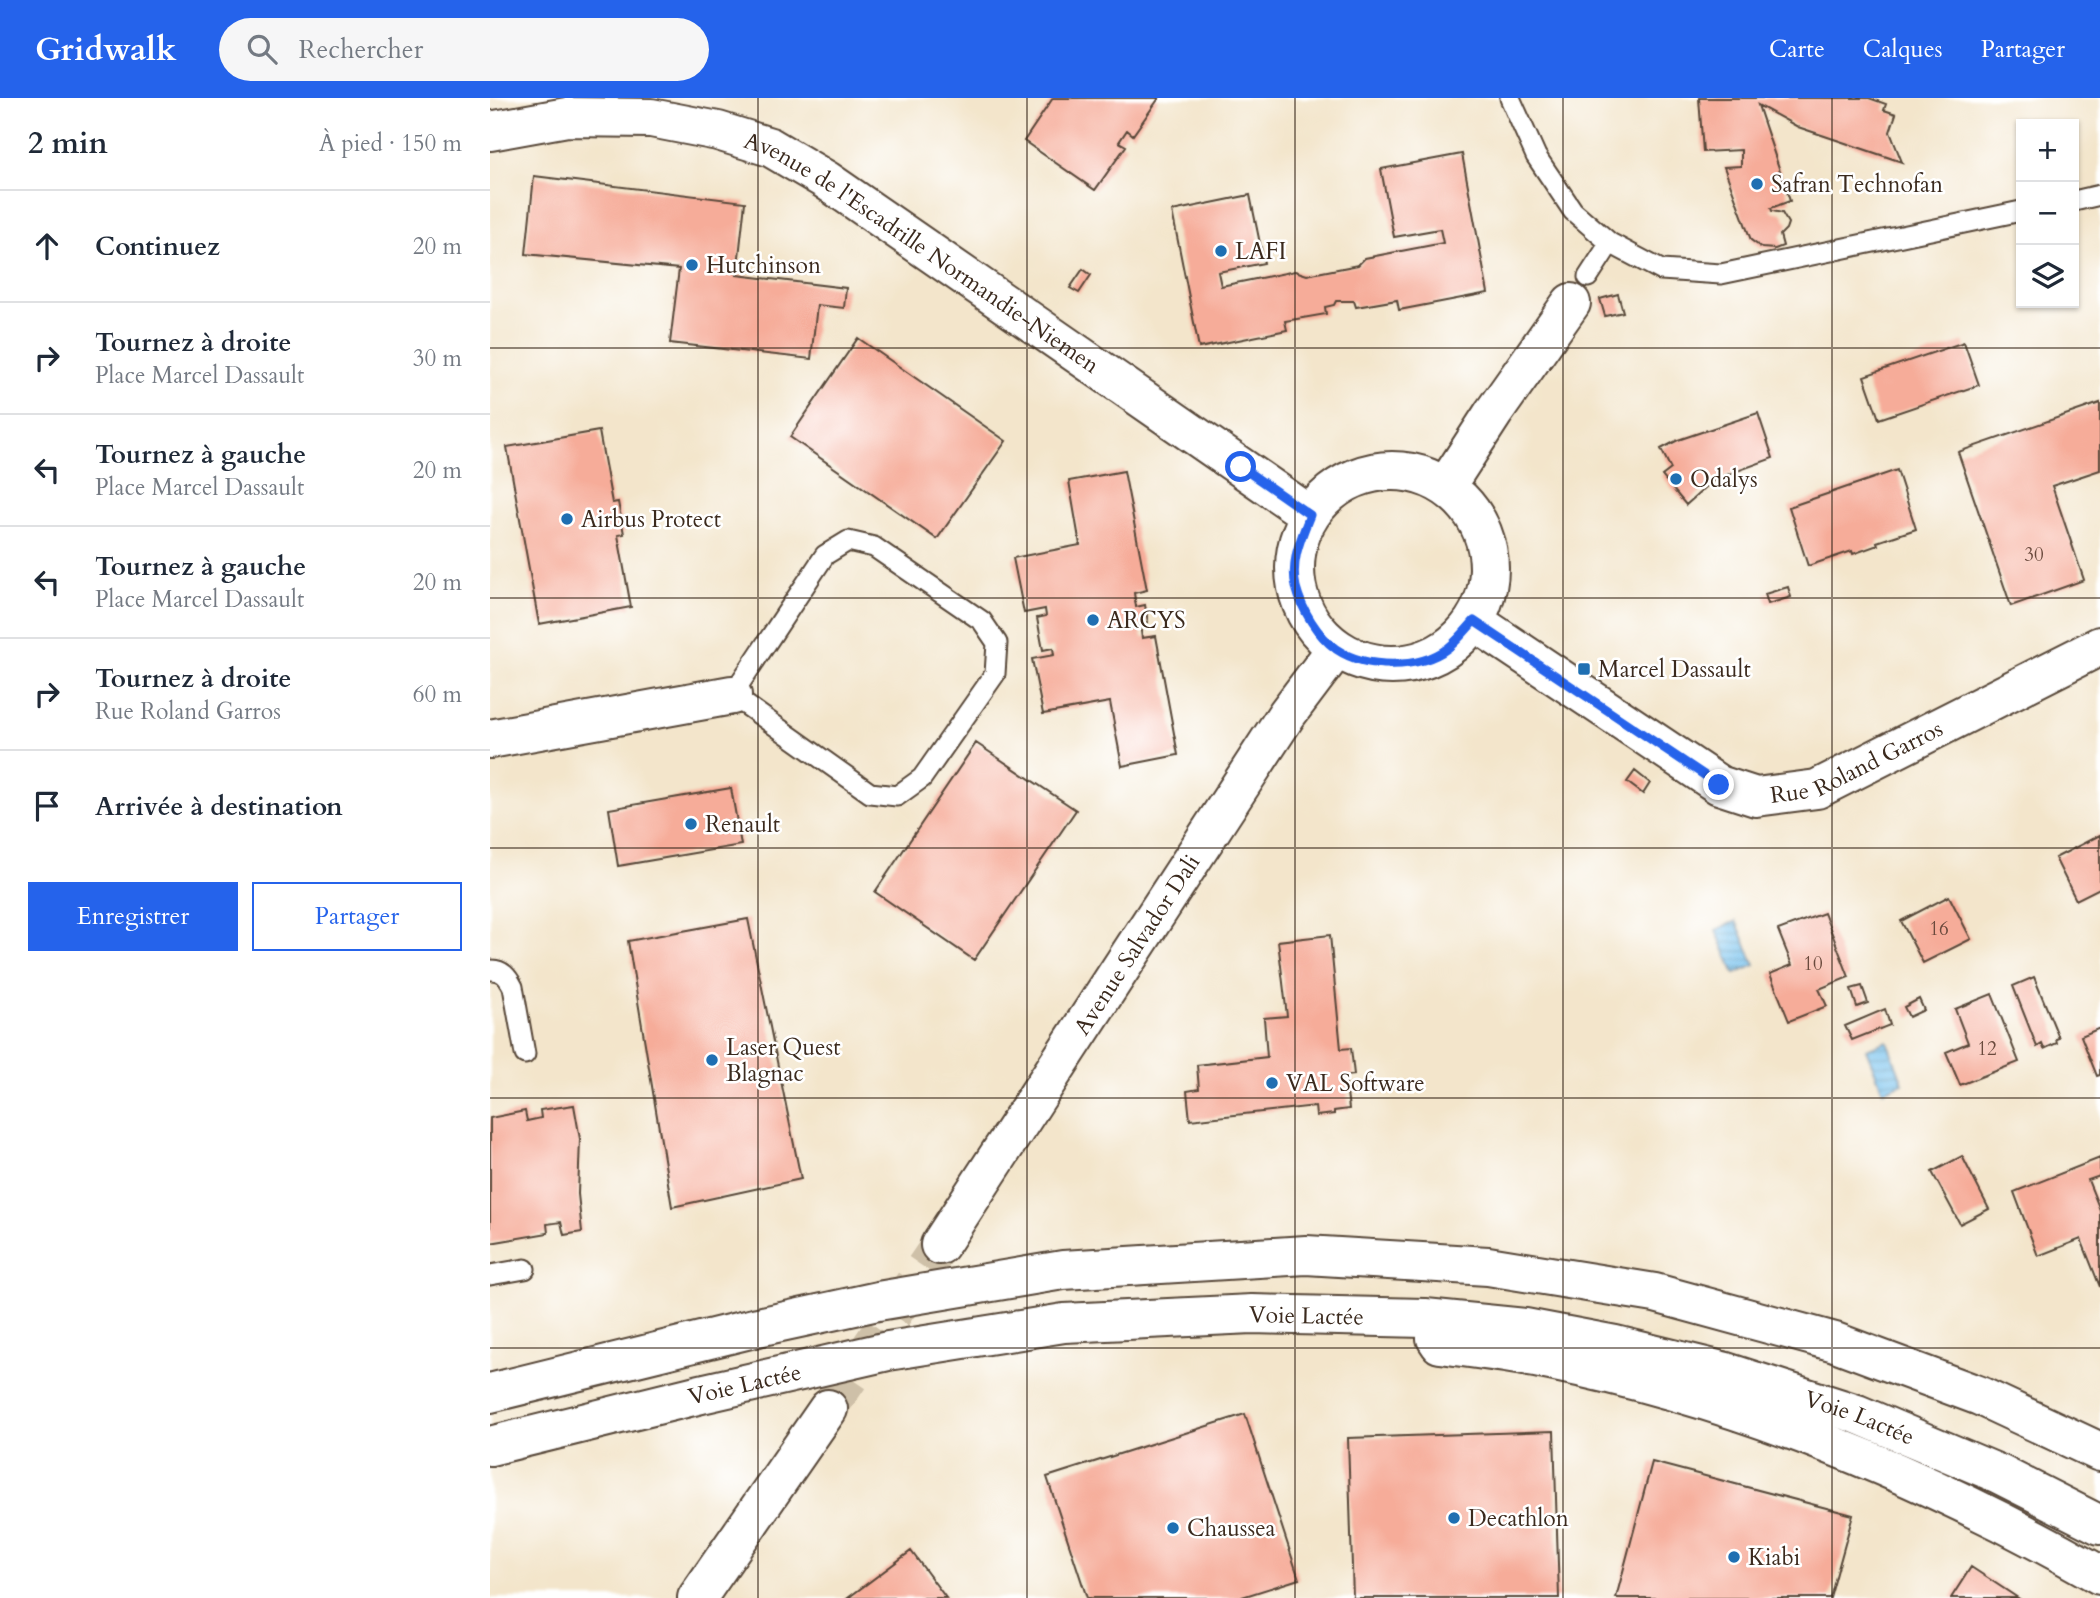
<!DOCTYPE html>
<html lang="fr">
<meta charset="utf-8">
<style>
:root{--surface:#fff;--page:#f6f6f7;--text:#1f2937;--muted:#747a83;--line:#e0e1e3;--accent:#2563eb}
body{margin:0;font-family:Cardo,serif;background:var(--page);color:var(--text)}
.controls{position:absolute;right:21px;top:21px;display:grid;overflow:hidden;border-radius:0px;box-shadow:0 2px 5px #0004}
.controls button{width:63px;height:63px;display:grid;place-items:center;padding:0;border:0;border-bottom:2px solid var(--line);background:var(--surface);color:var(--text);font:35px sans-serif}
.stop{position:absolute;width:21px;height:21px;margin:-16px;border:5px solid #2563eb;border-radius:50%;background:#fff}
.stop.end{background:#2563eb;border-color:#fff;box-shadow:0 2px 7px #0008}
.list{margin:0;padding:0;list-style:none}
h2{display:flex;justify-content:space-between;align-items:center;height:91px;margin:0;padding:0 28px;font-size:30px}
h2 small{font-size:23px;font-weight:400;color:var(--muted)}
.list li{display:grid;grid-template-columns:46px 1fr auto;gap:21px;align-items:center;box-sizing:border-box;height:112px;padding:0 28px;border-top:2px solid var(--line)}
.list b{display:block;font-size:26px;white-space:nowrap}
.list p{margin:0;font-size:23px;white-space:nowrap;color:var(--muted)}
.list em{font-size:23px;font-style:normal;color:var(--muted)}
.actions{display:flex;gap:14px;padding:21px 28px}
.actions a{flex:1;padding:16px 0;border:2px solid var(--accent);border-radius:0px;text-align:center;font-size:24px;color:var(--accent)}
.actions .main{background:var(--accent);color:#fff}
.icon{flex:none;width:38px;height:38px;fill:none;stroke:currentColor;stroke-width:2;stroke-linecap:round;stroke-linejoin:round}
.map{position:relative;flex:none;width:1610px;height:1500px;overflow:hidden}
header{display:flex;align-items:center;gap:42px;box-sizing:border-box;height:98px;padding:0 35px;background:var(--accent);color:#fff}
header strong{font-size:33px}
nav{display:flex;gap:38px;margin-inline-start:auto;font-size:24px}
.search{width:490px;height:63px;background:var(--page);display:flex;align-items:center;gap:18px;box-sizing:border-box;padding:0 24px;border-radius:38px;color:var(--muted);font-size:26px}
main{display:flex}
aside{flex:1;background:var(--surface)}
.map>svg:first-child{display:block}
.water{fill:url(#water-rules);stroke:#587686;stroke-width:2}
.building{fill:#f6ac99}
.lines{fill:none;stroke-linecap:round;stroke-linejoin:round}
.street-tunnel{stroke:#cec0a8;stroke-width:38;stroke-dasharray:38 19;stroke-linecap:butt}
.lane-casing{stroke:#574638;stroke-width:23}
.street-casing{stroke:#574638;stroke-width:42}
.highway-casing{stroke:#574638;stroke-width:42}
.lane{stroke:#fff;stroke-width:19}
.street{stroke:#fff;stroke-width:38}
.highway{stroke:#fff;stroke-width:38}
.route{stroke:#2563eb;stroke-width:9}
.grid{fill:none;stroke:#3b2a1e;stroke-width:2;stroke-opacity:0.55}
.poi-dot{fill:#1f6fb2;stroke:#fff;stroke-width:2.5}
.labels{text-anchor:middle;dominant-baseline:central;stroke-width:5;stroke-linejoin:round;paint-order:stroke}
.number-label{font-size:19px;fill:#6a4a3d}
.poi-label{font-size:23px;fill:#3b2a1e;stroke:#fff;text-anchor:start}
.street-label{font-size:23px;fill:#3b2a1e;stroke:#fff}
</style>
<header>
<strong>Gridwalk</strong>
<div class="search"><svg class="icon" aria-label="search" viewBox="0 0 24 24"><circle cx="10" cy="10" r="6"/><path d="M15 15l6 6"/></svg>Rechercher</div>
<nav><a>Carte</a><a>Calques</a><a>Partager</a></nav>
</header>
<main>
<aside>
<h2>2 min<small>À pied · 150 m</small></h2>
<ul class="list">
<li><svg class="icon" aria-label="ahead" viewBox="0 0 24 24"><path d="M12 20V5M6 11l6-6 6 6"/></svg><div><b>Continuez</b></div><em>20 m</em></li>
<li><svg class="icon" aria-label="right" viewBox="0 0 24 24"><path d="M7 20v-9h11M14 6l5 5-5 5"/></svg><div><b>Tournez à droite</b><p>Place Marcel Dassault</p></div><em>30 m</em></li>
<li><svg class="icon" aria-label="left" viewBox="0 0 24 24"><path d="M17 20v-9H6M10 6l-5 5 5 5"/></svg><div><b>Tournez à gauche</b><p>Place Marcel Dassault</p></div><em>20 m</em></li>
<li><svg class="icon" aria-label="left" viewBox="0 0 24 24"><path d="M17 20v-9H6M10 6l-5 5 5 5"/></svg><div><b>Tournez à gauche</b><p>Place Marcel Dassault</p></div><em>20 m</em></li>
<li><svg class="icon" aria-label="right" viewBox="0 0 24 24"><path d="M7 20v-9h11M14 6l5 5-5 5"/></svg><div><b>Tournez à droite</b><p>Rue Roland Garros</p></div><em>60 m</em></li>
<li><svg class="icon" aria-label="arrive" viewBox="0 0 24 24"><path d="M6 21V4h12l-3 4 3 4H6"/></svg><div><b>Arrivée à destination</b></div></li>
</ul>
<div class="actions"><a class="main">Enregistrer</a><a>Partager</a></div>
</aside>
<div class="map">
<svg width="1610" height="1500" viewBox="0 0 1610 1500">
<defs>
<pattern id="water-rules" width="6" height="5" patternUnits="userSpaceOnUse" patternTransform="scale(1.75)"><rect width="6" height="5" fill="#74c1ee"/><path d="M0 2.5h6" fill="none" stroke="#609dc0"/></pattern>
</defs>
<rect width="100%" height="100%" fill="#fff"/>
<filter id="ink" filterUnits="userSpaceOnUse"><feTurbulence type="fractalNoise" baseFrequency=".0143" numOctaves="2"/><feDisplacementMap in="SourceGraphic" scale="14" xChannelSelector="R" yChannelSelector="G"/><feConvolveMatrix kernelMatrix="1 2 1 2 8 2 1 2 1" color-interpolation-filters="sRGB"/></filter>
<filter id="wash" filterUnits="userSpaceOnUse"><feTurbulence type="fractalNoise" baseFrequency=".00686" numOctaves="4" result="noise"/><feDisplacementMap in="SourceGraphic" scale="28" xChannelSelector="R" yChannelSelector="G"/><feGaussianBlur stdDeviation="1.57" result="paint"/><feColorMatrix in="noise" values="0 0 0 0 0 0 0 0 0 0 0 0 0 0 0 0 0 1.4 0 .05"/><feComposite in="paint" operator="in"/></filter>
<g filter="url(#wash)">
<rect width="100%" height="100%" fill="#f3e5cb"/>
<path class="water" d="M1246 823 1265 867 1245 876 1226 832Z
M1397 943 1413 985 1393 993 1376 951Z"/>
<g id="blocks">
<path class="building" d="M563 0H669L643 37 637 32 629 44 636 48 605 92 534 43Z
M1209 0H1379L1396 6 1394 12 1406 16 1400 34 1412 64 1308 29 1268 7 1300 103 1281 110 1282 113 1292 115 1298 125 1296 131 1290 137 1293 148 1285 151 1272 150 1261 142 1234 69 1251 68V52L1213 54Z
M972 56 998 195 909 212 907 202 866 209 864 203H846L844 207 835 209 836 216 795 223 797 232 709 250 682 113 760 97 774 165 728 174 731 188 805 173 817 177 868 167 875 160 953 145 950 131 904 139 891 71Z
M44 78 255 104 247 177 356 190 354 210 327 207 321 261 180 245 189 171 36 156Z
M593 171 601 177 589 195 580 190Z
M1128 196 1133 214 1115 218 1110 201Z
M368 240 516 343 447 441 300 339Z
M1474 244 1489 287 1389 321 1374 278Z
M1610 305V372L1562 388 1594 482 1521 508 1468 354Z
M1268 315 1283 360 1225 381 1196 407 1172 378 1181 371 1171 351 1188 342Z
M109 333 122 405 128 404 134 436 128 437 141 509 49 526 17 349Z
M1407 372 1426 431 1387 444 1388 447 1363 456 1362 453 1318 468 1299 409Z
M634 373 657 492 644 495 646 509 655 507 658 524 650 526 652 540 666 538 688 657 632 668 620 604 553 616 542 561 564 557 563 550 553 552 547 520 556 518 555 511 534 515 523 460 590 447 579 383Z
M1298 489 1301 499 1278 506 1275 496Z
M486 645 586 712 484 862 385 794Z
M1145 673 1160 685 1153 696 1137 684Z
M241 690 251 747 128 768 119 711Z
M1610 737V790L1586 802 1565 760Z
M1459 798 1481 841 1433 865 1411 823Z
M1334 815 1359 879 1329 891 1337 908 1299 923 1280 876 1302 867 1288 832Z
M258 821 311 1081 182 1109 138 843Z
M840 837 851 951 861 950 864 977 855 978 859 1011 844 1013V1016L826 1018 825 1008 700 1022 697 993 709 991 707 967 777 959 774 920 797 918 788 843Z
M1544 879 1569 940 1566 941 1567 945 1554 951 1552 946 1547 949 1523 888Z
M1372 888 1378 905 1367 909 1361 891Z
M1502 896 1529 964 1470 987 1456 954 1478 945 1465 911Z
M1429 901 1434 912 1419 919 1414 909Z
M1395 911 1400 927 1362 942 1355 928Z
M1610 930V977L1607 978 1591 938Z
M84 1007 90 1041 88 1096 92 1134 74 1137 71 1124 57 1126 58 1135 0 1145V1020L35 1013 37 1023 51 1020 50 1012Z
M1472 1058 1499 1111 1470 1126 1442 1074Z
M1610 1060V1078L1598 1082 1610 1112V1189L1591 1141 1548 1158 1524 1094Z
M755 1316 809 1481 749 1500H597L557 1379Z
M1064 1333 1069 1500H863L858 1340Z
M1162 1364 1363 1417 1340 1500H1126Z
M421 1453 456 1500H358Z
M1481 1469 1528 1500H1461Z"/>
</g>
</g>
<g filter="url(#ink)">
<use href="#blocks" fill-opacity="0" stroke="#574638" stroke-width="2"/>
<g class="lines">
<path class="street-tunnel" d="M338 1311 450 1147"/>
<defs>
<path id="lane" d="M1020 0 1046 58 1083 113 1120 145 1171 172 1231 176 1531 113
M1584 103 1610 97
M1098 179 1120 145
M358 443 384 449 492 523 507 545 505 576 432 680 407 698 380 695 242 597 335 457Z
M0 872C12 871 18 879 23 889L35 956
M0 1177 35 1171"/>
<g id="street">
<path id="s1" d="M0 33 77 19 161 20 228 33 280 49 336 82 820 417"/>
<circle cx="902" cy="470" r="97"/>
<path d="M956 388 1004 314 1081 205"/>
<path id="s2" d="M984 523 1229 687 1266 699 1327 691 1610 548"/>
<path d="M0 641 242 597"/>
<path id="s3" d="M450 1147 797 616 846 551"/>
<path d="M207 1500 338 1311"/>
</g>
<g id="highway">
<path d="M946 1240 950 1246C986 1251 1023 1255 1060 1263 1254 1302 1438 1379 1610 1477"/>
<path d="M0 1295 268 1229 388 1203 573 1172 816 1157 998 1168 1165 1195 1345 1244 1490 1298 1610 1354"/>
<path id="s4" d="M0 1348 211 1296 398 1253 574 1225 762 1216 935 1220 1035 1230 1125 1247 1236 1274 1367 1316 1509 1376 1610 1427"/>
</g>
</defs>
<use href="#lane" class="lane-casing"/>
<use href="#street" class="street-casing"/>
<use href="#highway" class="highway-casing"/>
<use href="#lane" class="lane"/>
<use href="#street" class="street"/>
<use href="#highway" class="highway"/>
</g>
</g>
<g class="lines" filter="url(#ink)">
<path class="route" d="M751 369 820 417C811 440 800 464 806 489 812 512 827 537 846 551 876 571 929 572 958 550 967 543 976 532 984 523L1229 687"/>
</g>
<path class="grid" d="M268 0V1500M537 0V1500M805 0V1500M1073 0V1500M1342 0V1500M0 250H1610M0 500H1610M0 750H1610M0 1000H1610M0 1250H1610"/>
<g class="poi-dot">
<circle cx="1267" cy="86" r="7"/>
<circle cx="731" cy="153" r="7"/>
<circle cx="202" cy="167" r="7"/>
<circle cx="1186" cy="381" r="7"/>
<circle cx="77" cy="421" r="7"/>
<circle cx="603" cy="522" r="7"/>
<rect x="1087" y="564" width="14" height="14" rx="3.5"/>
<circle cx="201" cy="726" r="7"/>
<circle cx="222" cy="962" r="7"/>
<circle cx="782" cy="985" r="7"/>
<circle cx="964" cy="1420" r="7"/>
<circle cx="683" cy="1430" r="7"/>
<circle cx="1244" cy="1459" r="7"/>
</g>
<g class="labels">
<g class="number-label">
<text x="1544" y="457">30</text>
<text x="1449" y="831">16</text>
<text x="1323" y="866">10</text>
<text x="1497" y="951">12</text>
</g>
<g class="poi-label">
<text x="1281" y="86">Safran Technofan</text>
<text x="745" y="153">LAFI</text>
<text x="216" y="167">Hutchinson</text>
<text x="1200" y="381">Odalys</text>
<text x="91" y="421">Airbus Protect</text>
<text x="617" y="522">ARCYS</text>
<text x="1108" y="571">Marcel Dassault</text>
<text x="215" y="726">Renault</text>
<text x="236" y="949">Laser Quest<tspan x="236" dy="26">Blagnac</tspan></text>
<text x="796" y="985">VAL Software</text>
<text x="978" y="1420">Decathlon</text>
<text x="697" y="1430">Chaussea</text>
<text x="1258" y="1459">Kiabi</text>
</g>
<g class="street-label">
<text stroke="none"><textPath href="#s1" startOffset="469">Avenue de l'Escadrille Normandie-Niemen</textPath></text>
<text stroke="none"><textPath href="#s2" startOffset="441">Rue Roland Garros</textPath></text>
<text stroke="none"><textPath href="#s3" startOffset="359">Avenue Salvador Dali</textPath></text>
<text stroke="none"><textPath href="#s4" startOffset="830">Voie Lactée</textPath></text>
<text stroke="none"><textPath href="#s4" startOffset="262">Voie Lactée</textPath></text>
<text stroke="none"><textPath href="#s4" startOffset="1396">Voie Lactée</textPath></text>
</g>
</g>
</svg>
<div class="controls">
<button>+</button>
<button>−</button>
<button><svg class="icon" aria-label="layers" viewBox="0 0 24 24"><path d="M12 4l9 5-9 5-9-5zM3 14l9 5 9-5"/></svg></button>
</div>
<div class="stop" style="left:751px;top:369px"></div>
<div class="stop end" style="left:1229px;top:687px"></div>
</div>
</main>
